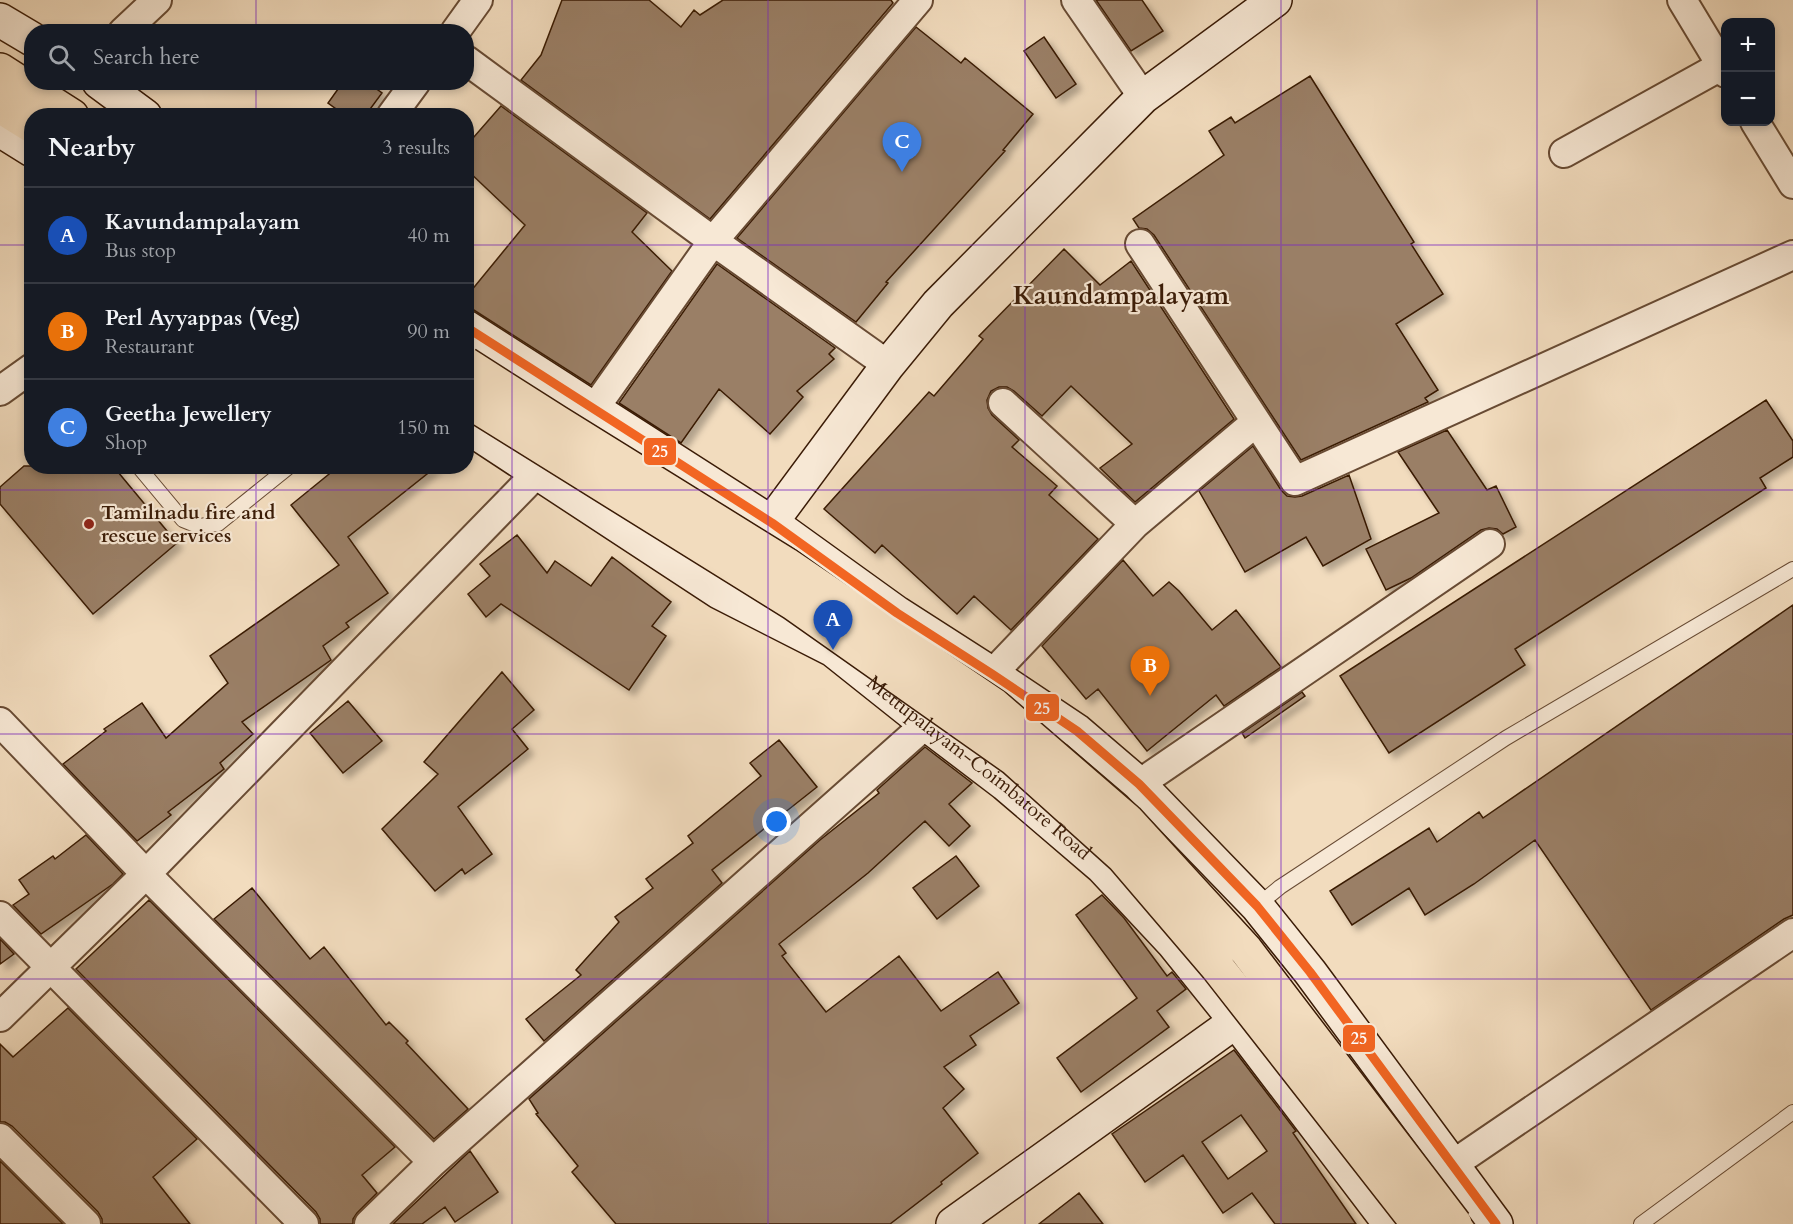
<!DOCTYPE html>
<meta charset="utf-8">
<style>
:root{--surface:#171b24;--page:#20242c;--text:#f1f3f6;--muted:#9ea1a6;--line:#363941;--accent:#c59692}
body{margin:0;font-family:Cardo,serif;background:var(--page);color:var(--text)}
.controls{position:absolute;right:18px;top:18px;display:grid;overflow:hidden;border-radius:12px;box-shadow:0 3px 9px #0003}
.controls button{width:54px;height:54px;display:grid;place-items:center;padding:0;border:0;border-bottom:2px solid var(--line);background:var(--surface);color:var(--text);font:30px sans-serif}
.you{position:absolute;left:777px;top:822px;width:21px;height:21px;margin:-15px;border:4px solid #fff;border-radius:50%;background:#1a73e8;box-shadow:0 0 0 9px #1a73e833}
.badge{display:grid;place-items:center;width:39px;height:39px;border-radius:50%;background:var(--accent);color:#fff;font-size:20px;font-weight:700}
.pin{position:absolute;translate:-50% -50px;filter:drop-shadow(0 2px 3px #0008)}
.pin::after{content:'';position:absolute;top:32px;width:21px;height:18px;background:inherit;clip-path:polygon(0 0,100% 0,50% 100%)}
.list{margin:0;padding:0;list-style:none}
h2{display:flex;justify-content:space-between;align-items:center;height:78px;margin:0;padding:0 24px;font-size:26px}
h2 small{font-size:20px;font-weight:400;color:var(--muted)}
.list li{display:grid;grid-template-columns:39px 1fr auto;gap:18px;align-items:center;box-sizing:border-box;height:96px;padding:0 24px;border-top:2px solid var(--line)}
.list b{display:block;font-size:22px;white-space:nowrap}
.list p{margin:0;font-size:20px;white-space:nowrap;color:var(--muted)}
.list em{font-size:20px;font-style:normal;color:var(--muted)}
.icon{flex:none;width:33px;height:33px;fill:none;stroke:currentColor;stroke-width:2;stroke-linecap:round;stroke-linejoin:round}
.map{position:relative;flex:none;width:1793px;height:1224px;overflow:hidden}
.search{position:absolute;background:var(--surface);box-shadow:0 3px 9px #0003;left:24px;top:24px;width:450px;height:66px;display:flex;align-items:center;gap:15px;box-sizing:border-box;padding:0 21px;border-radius:24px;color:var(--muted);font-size:22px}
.panel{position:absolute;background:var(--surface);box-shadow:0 3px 9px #0003;left:24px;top:108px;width:450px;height:366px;border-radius:24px}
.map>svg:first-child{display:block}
.building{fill:#9a7f66;stroke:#3a1b06;stroke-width:1.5;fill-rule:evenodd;filter:url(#shadow)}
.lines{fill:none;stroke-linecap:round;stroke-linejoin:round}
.lane-casing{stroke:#684b34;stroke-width:16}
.street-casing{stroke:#684b34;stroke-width:32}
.secondary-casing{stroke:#3a1b06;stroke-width:36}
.highway-casing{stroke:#3a1b06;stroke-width:36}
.lane{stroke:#f7e8d5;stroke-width:14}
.street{stroke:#f7e8d5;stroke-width:28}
.secondary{stroke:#f7e8d5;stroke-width:33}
.highway{stroke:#f2dcbe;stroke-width:33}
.highway-bridge-casing{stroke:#3a1b06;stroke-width:36;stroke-linecap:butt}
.highway-bridge{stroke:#f2dcbe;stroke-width:33}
.bus-1-casing{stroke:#f7e8d5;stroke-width:14}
.bus-1{stroke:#f26522;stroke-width:9}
.grid{fill:none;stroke:#7b2cbf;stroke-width:1.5;stroke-opacity:0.55}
.poi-dot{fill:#8f2418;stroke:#f7e8d5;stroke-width:2}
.labels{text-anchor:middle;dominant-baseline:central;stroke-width:4.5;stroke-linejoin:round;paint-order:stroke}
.poi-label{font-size:20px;font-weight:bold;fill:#3a1b06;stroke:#f7e8d5;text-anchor:start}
.street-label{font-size:20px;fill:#3a1b06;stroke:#f7e8d5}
.district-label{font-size:26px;font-weight:bold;fill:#3a1b06;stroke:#f7e8d5}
.line-badge{stroke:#f7e8d5;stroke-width:2}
.badge-label{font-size:16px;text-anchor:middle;font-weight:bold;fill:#fff}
</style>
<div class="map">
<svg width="1793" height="1224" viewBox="0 0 1793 1224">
<defs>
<filter id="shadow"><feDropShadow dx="5.5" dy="5.5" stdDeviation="3" flood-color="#0004"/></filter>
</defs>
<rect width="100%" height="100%" fill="#f2dcbe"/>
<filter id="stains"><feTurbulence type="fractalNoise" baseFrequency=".00333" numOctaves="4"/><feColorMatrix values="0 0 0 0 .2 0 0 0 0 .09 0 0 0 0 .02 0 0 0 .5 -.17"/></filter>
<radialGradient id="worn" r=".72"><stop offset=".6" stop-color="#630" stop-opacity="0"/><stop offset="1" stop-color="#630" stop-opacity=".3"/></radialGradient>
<path class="building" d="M562 0H649L681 27 694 10 700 15 723 0H891L893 3 710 219 521 80 541 55Z
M1096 0H1142L1163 31 1131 51Z
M916 27 961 63 965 58 1033 114 1003 150 1005 151 886 282 888 283 856 322 737 238Z
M1044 37 1076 84 1056 98 1024 51Z
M1310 76 1414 242 1411 244 1443 294 1396 324 1438 390 1425 398 1428 402 1301 460 1154 235 1147 229 1139 228 1133 219 1224 155 1209 131 1231 117 1235 123Z
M343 82H367L382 93 365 116H346L328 103Z
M501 106 647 213 632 232 672 271 591 385 466 305V297L525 225 466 169V146Z
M1064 249 1100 285 1131 261 1234 419 1135 502 1100 468 1132 444 1071 386 1042 416 1014 391 1007 387H999L991 391 987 400 988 408 992 415 1019 440 1012 447 1057 486 1049 495 1098 539 1011 630 974 596 957 614 882 545 875 553 824 509 929 392 934 396 983 339 979 336Z
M717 264 835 348 829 354 834 359 797 391 803 397 770 434 719 389 681 443 619 403Z
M1766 400 1793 441V457L1760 478 1766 488 1515 649 1525 665 1389 753 1340 676Z
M1447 430 1487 490 1496 486 1516 527 1503 534 1497 529 1489 528 1481 530 1411 578 1386 590 1366 549 1439 513 1398 452Z
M1253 446 1281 490 1287 496 1295 497 1302 496 1349 475 1371 539 1323 566 1306 537 1245 572 1199 491Z
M24 466H113L177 543 93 614 0 504V487Z
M339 466H437L348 537 388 593 346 623 349 627 323 646 331 660 242 722 253 734 220 763 224 769 168 812 171 815 137 841 63 764 106 731 104 729 142 703 166 738 228 683 210 656 339 565 291 505Z
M517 535 547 573 555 561 591 586 612 557 671 602 652 626 666 636 629 690 501 604 486 617 468 594 490 576 480 564Z
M1123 560 1153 596 1169 582 1179 591 1212 630 1236 610 1281 667 1224 706 1216 695 1147 751 1098 689 1086 699 1042 646Z
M1793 605V915L1784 919 1651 1010 1535 840 1474 884 1425 915 1409 888 1352 925 1330 891 1429 828 1437 842 1479 812 1483 818Z
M502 672 534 710 512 729 528 749 458 807 492 854 465 874 462 869 435 891 382 829 438 774 424 762Z
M1302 692 1305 696 1245 738 1242 733Z
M348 701 382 741 343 773 310 733Z
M779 740 817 787 712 870 722 883 544 1041 526 1019 581 975 576 970 619 922 615 917 653 888 646 879 693 843 688 836 761 776 750 763Z
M925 747 972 783 949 804 970 826 949 846 925 821 868 873 779 944 786 953 782 956 826 1012 899 956 941 1011 998 972 1019 1003 970 1036 976 1045 944 1067 964 1089 943 1108 978 1153 941 1182 942 1184 890 1224H616L572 1172 578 1166 536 1114 538 1113 529 1099 820 840 879 793 877 790Z
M86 835 123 874 113 884 41 934 13 905 29 894 19 880 53 856 55 859Z
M956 856 979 886 937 919 913 888Z
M252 888 310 959 324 947 386 1025 389 1022 408 1041 406 1043 468 1109 434 1139 214 919Z
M1102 895 1124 918 1167 976 1172 972 1186 989 1157 1011 1169 1027 1081 1092 1057 1058 1137 998 1076 915Z
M149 900 395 1147 362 1175 377 1193 357 1213 353 1219V1224H320V1219L316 1212 76 969Z
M0 939 14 954 0 964Z
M68 1008 197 1139 153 1177 190 1224H102V1219L98 1212 12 1126 5 1122H0V1044L13 1057Z
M1234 1050 1296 1131 1293 1133 1356 1224H1275L1252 1193 1223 1213 1183 1155 1145 1182 1112 1134ZM1241 1115 1267 1151 1228 1179 1202 1142Z
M470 1151 498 1192 455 1222 445 1207 422 1224H393Z
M0 1161 63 1224H0Z
M1079 1193 1103 1224H1039Z"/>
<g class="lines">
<defs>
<path id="lane" d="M138 466 183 520 198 526 218 524 290 466
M1257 906 1280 887 1506 738 1793 569
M1641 1224 1793 1112"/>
<path id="street" d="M1076 0 1143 97
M1682 0 1726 73
M123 32 157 0
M455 32 478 0
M466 60 713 241 888 365
M391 116 416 82
M1755 122 1793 184
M1564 153 1721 66
M1140 244 1295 481 1793 255
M0 391 32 368
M1003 403 1135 524
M594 409 713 241 918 0
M992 674 1135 524 1256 422
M0 722 146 874 433 1162
M1139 784 1490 544
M0 916 304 1224
M0 1017 146 874 538 472
M0 1138 86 1224
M1452 1165 1793 933
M369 1224 433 1162 926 724"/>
<g id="secondary">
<path d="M0 20 32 39"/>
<path d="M99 82 145 116"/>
<path d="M0 130 32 150"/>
<path d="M466 327 772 523 897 613 992 674 1077 731 1139 784 1257 906 1310 972 1496 1224"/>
<path id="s1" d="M466 426 719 592 833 650 926 724 1005 784 1102 867 1173 943 1235 1020 1390 1224"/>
<path d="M759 539 888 365 938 304 1143 97 1275 0"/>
<path d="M953 1224 1253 1009"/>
</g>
<path id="highway" d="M0 70 72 116
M0 106 32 126"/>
</defs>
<use href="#lane" class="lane-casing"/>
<use href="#street" class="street-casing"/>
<use href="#secondary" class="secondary-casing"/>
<use href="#highway" class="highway-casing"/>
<use href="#lane" class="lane"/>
<use href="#street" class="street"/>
<use href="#secondary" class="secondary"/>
<use href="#highway" class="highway"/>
<defs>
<path id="highway-bridge" d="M466 364 557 422 786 564 994 705 1127 820 1246 950 1455 1224
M466 400 794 604 1014 759 1123 857 1217 967 1418 1224"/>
</defs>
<use href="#highway-bridge" class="highway-bridge-casing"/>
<use href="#highway-bridge" class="highway-bridge"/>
<defs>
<path id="bus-1" d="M466 327 772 523 897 613 992 674 1077 731 1139 784 1257 906 1310 972 1496 1224"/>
</defs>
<use href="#bus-1" class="bus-1-casing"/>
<use href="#bus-1" class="bus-1"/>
</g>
<path class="grid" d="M256 0V32M512 0V1224M768 0V1224M1025 0V1224M1281 0V1224M1537 0V1224M256 82V116M0 245H32M466 245H1793M256 466V1224M0 490H1793M0 734H1793M0 979H1793"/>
<circle class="poi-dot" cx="89" cy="524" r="6"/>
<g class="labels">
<g class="poi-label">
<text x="101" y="512">Tamilnadu fire and<tspan x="101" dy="23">rescue services</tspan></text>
</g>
<g class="street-label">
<text stroke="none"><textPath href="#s1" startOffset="618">Mettupalayam-Coimbatore Road</textPath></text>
</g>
<g class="district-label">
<text x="1121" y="295">Kaundampalayam</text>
</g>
</g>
<g class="line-badge">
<rect x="643" y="437" width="34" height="29" rx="6" fill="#f26522"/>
<rect x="1025" y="693" width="35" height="29" rx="6" fill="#f26522"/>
<rect x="1342" y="1024" width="34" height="29" rx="6" fill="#f26522"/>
</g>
<g class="badge-label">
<text x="660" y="457">25</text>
<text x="1042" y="714">25</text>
<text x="1359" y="1044">25</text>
</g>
<rect width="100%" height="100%" filter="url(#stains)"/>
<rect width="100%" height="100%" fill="url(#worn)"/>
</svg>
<div class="controls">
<button>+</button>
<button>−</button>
</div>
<div class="you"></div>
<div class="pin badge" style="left:833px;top:650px;background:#1a4fb4">A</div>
<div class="pin badge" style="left:1150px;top:696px;background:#e8710a">B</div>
<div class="pin badge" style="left:902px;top:172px;background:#3f7fe0">C</div>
<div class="search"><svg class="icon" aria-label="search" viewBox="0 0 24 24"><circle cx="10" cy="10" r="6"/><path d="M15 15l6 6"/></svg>Search here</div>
<section class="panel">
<h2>Nearby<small>3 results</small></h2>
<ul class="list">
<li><span class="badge" style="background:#1a4fb4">A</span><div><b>Kavundampalayam</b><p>Bus stop</p></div><em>40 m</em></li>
<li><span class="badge" style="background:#e8710a">B</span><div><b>Perl Ayyappas (Veg)</b><p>Restaurant</p></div><em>90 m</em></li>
<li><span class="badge" style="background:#3f7fe0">C</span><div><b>Geetha Jewellery</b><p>Shop</p></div><em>150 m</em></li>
</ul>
</section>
</div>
